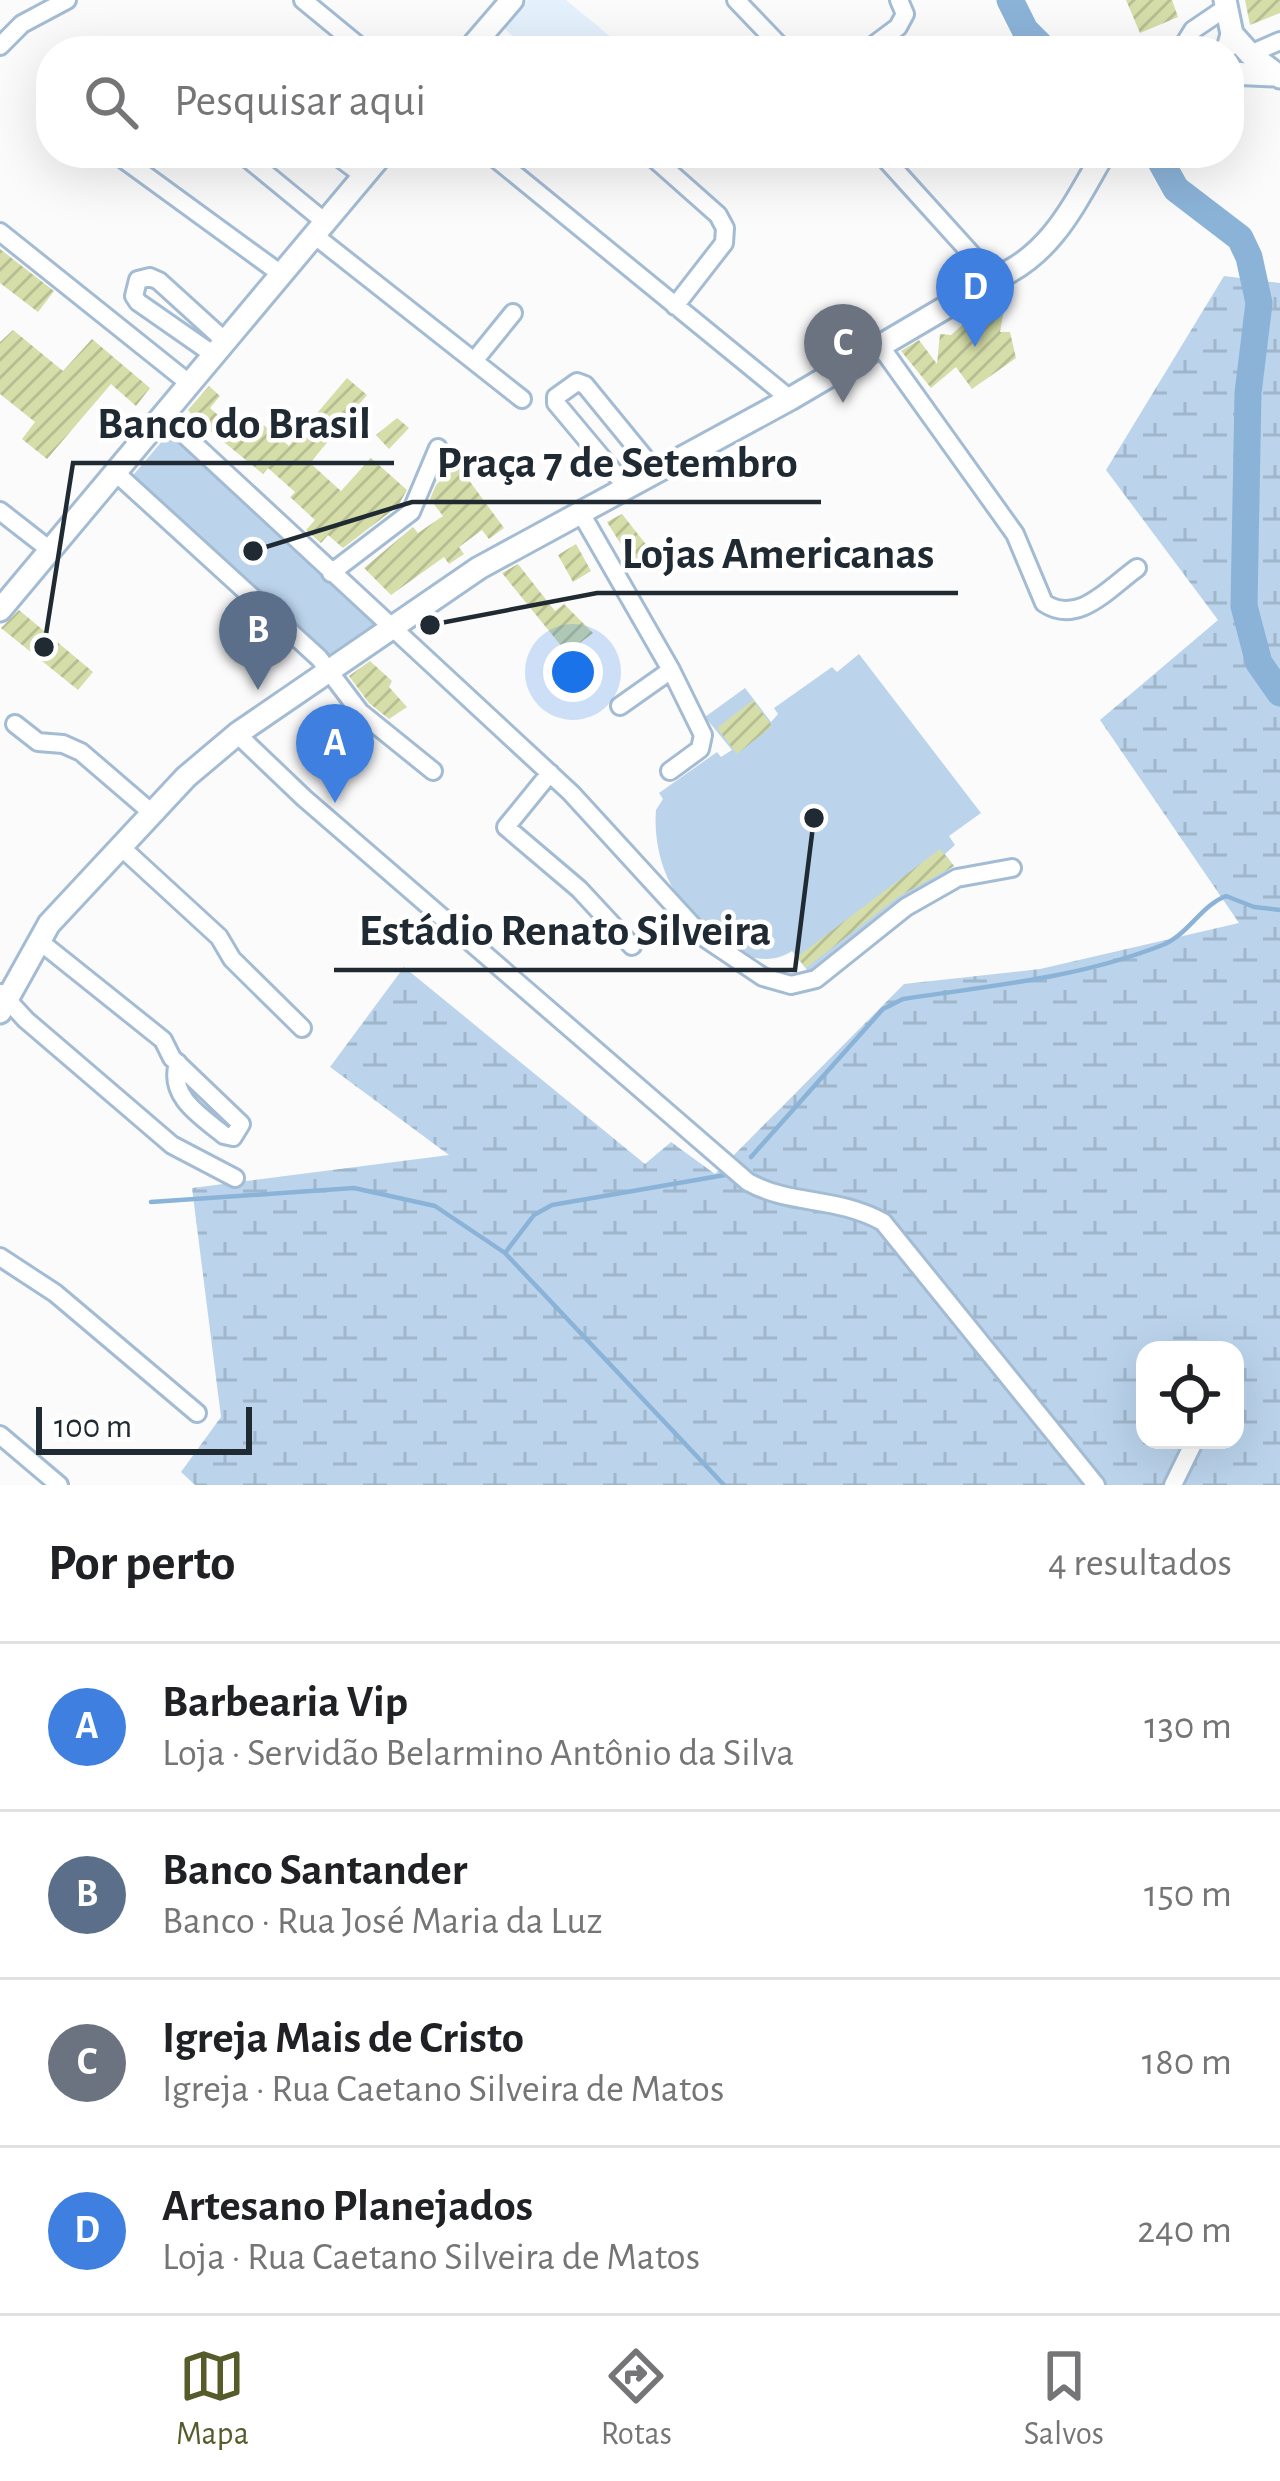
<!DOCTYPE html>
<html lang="pt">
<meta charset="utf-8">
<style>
:root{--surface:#fff;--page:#f6f6f6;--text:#202124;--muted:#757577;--line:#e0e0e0;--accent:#555b29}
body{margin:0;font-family:"Alegreya Sans",sans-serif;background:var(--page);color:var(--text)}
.controls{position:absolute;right:36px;bottom:36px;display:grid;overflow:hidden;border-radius:24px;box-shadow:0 12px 48px #0002}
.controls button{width:108px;height:108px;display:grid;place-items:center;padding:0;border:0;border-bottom:3px solid var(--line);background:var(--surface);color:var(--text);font:60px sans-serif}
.scale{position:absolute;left:36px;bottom:30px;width:216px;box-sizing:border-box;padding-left:12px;border:6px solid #202a33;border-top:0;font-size:33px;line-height:42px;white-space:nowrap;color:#202a33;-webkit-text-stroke:9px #fff;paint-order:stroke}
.you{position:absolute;left:573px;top:672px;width:42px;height:42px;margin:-30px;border:9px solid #fff;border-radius:50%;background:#1a73e8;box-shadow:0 0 0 18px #1a73e833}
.badge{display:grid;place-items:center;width:78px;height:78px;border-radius:50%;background:var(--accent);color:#fff;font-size:39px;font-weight:700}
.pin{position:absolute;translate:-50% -99px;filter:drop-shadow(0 3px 6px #0008)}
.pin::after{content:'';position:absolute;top:63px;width:42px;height:36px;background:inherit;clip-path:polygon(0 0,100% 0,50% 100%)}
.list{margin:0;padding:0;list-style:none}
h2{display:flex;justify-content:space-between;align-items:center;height:156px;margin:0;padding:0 48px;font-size:51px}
h2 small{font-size:39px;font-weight:400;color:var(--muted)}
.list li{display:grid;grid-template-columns:78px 1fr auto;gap:36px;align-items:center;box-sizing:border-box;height:168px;padding:0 48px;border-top:3px solid var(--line)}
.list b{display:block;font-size:45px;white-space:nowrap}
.list p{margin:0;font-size:39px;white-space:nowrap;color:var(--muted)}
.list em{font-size:39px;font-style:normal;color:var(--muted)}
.icon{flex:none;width:66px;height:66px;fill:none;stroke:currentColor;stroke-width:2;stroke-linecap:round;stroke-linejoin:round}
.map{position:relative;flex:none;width:1280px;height:1485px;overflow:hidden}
.search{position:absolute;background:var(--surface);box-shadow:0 12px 48px #0002;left:36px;right:36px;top:36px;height:132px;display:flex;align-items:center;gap:30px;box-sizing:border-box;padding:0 42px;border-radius:48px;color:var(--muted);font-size:45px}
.sheet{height:828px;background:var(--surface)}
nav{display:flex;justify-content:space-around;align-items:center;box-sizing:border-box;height:168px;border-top:3px solid var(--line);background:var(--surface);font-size:33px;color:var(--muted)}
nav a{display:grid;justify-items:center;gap:6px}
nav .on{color:var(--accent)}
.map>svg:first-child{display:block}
.built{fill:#e4f1fd}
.wetland{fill:url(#wetland-marsh);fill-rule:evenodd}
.green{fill:#bbd4ec}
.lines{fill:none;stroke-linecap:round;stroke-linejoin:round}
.stream{stroke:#8bb3d8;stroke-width:4.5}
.river{stroke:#8bb3d8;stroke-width:27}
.building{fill:url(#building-hatch)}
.minor-casing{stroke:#a3bcd4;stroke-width:22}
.major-casing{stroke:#a3bcd4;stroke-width:27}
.minor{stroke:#fff;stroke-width:16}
.major{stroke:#fff;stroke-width:21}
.leader{fill:none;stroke:#202a33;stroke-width:4.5}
.callout-dot{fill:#202a33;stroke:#fff;stroke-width:4.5}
.callout-label{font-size:45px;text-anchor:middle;font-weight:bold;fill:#202a33;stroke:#fff;stroke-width:9;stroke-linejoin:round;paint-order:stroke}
</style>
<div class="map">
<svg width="1280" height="1485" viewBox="0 0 1280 1485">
<defs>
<pattern id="wetland-marsh" width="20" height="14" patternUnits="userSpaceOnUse" patternTransform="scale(3)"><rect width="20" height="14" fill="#bbd4ec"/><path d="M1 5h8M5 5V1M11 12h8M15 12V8" fill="none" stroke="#a0b6cb"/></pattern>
<pattern id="building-hatch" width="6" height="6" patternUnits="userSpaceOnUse" patternTransform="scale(3)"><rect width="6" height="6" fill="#d5dda9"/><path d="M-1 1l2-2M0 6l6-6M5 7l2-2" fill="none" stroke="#b7be92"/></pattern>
</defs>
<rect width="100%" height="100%" fill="#fbfbfb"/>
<path class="built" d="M528 0H566L628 51H529L504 28Z"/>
<path class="wetland" d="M1224 276 1280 283V1485H195L181 1472 221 1417 192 1188 449 1155 330 1067 404 967 645 1164 671 1142 715 1174 904 984 1040 969 1239 923 1100 720 1218 620 1106 470ZM1145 1350H1235V1440H1145Z"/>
<path class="green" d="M169 433 377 621 376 629 333 660 324 657 129 480Z
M859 654 981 813 949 836 955 845 945 854 954 866 811 975 792 951C748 980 690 923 671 885 659 862 654 835 656 810L663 799 659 793 717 752 721 757 732 750 705 717 745 688 771 722 778 714 774 708 832 667 837 672Z"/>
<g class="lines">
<path class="stream" d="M751 1157 883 1009 903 999C989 986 1078 978 1160 946 1188 936 1200 906 1226 896L1254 907 1280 910
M151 1202 354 1188 435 1206 505 1253 724 1485
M505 1253 534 1215 552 1205 725 1175"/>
<path class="river" d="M1010 0 1025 30 1046 51
M1156 153 1176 189 1240 238 1249 257 1259 303 1248 393 1244 606 1259 663 1280 693"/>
</g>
<path class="building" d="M1126 0H1172L1178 17 1140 33Z
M1245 0H1280V13L1250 25Z
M0 249 54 291 38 312 0 283Z
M985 305 1003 315 1000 332H1010L1016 358 972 389 956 367 931 388 901 351 919 340 937 364 940 334 951 335Z
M13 330 63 371 92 339 150 388 136 406 111 384 47 459 22 439 35 422 0 394V342Z
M347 378 367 395 310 463 341 491 371 458 407 490 398 506 343 548 328 535 321 543 306 530 315 520 290 497 295 492 268 468 263 474 208 429 206 432 188 410 209 386 220 396 210 408 246 440 260 422 289 446Z
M397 418 409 428 389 449 376 435Z
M457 464 504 528 489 539 482 530 459 547 464 554 449 564 444 557 391 595 364 568 413 527 418 533 443 516 430 499 436 485Z
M622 514 652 552 632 562 607 522Z
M576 544 591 571 573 582 558 555Z
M518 564 555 611 564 604 593 633 567 653 502 573Z
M19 610 93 672 78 690 1 628Z
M370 661 392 681 389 687 407 707 389 719 369 703 349 676Z
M753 700 772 726 737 754 717 728Z
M940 849 954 866 898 897 806 968 797 957Z"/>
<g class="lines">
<defs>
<path id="minor" d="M303 0 365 51
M736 0 785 51
M0 46 22 24 67 0
M866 51 898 27 905 14 899 0
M1180 51 1193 30 1227 7
M1250 54 1280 41
M115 153 281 274
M241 153 325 222
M333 153 364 176
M489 153 790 399
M648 153 718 215 725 228 724 243 675 306
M880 153 994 279
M0 232 190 384
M314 235 522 399
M881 347 1015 534 1044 603C1078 626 1109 588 1137 568
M214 355 138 302 134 296 138 280 150 277 159 281 225 341
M474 361 513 313
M163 415 571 793 702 936 763 977 791 985 816 979 906 907 957 878 1012 868
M115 472 319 658 360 712 433 771
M628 489 556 403V397L577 382 585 385 657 473
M0 511 50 550
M582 515 671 670 703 735 700 749 670 771
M331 573 411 512 438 448
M620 706 671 670
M15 724 38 742 63 744 81 752 152 813
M237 734 304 798 748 1182C792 1206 836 1196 883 1222L1096 1485
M550 773 506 827 579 889 632 946
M121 847 219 937 232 959 302 1028
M38 940 163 1040 172 1058 241 1124 233 1137 224 1135C201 1116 168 1097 178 1063
M1 993 26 1020 172 1145 235 1178
M0 1257 55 1293 197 1413
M0 1435 59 1485
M1173 1485 1195 1440"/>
<path id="major" d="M1225 0 1232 34 1229 45
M1232 34 1250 54 1280 77
M468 51 512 0
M1229 73 1274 75
M0 610 383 153
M0 1012 49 924 186 777 237 734 479 568 790 399 994 279C1052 255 1074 204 1104 153"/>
</defs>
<use href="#minor" class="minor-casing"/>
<use href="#major" class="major-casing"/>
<use href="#minor" class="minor"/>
<use href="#major" class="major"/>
</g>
<path class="leader" d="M44 647L73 463H394M253 551L412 502H821M430 625L597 593H958M814 818L795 970H334"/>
<g class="callout-dot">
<circle cx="44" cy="647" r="12"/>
<circle cx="253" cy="551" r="12"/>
<circle cx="430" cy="625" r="12"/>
<circle cx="814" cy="818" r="12"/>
</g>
<g class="callout-label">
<text x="234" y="438">Banco do Brasil</text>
<text x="617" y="477">Praça 7 de Setembro</text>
<text x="778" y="568">Lojas Americanas</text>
<text x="565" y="945">Estádio Renato Silveira</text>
</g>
</svg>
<div class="controls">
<button><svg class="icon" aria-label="locate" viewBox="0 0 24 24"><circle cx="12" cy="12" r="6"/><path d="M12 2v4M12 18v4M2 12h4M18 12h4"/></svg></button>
</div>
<div class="scale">100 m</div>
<div class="you"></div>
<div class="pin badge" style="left:335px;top:803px;background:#3f7fe0">A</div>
<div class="pin badge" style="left:258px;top:690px;background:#5c6f8a">B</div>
<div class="pin badge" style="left:843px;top:403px;background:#6b7280">C</div>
<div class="pin badge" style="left:975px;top:347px;background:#3f7fe0">D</div>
<div class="search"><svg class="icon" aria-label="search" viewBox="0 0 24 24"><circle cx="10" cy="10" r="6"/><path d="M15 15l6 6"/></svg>Pesquisar aqui</div>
</div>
<section class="sheet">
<h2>Por perto<small>4 resultados</small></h2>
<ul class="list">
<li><span class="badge" style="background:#3f7fe0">A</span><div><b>Barbearia Vip</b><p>Loja · Servidão Belarmino Antônio da Silva</p></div><em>130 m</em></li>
<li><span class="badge" style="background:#5c6f8a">B</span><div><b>Banco Santander</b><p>Banco · Rua José Maria da Luz</p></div><em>150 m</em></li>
<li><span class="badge" style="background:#6b7280">C</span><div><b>Igreja Mais de Cristo</b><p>Igreja · Rua Caetano Silveira de Matos</p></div><em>180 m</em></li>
<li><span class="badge" style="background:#3f7fe0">D</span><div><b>Artesano Planejados</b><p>Loja · Rua Caetano Silveira de Matos</p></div><em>240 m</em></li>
</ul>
</section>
<nav>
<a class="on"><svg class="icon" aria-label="map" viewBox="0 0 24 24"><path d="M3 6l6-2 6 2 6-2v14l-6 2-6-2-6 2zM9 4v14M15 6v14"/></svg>Mapa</a>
<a><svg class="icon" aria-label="directions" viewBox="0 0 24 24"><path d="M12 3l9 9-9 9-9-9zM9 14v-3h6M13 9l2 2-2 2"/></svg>Rotas</a>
<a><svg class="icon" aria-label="saved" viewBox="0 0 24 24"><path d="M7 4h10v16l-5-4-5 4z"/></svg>Salvos</a>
</nav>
